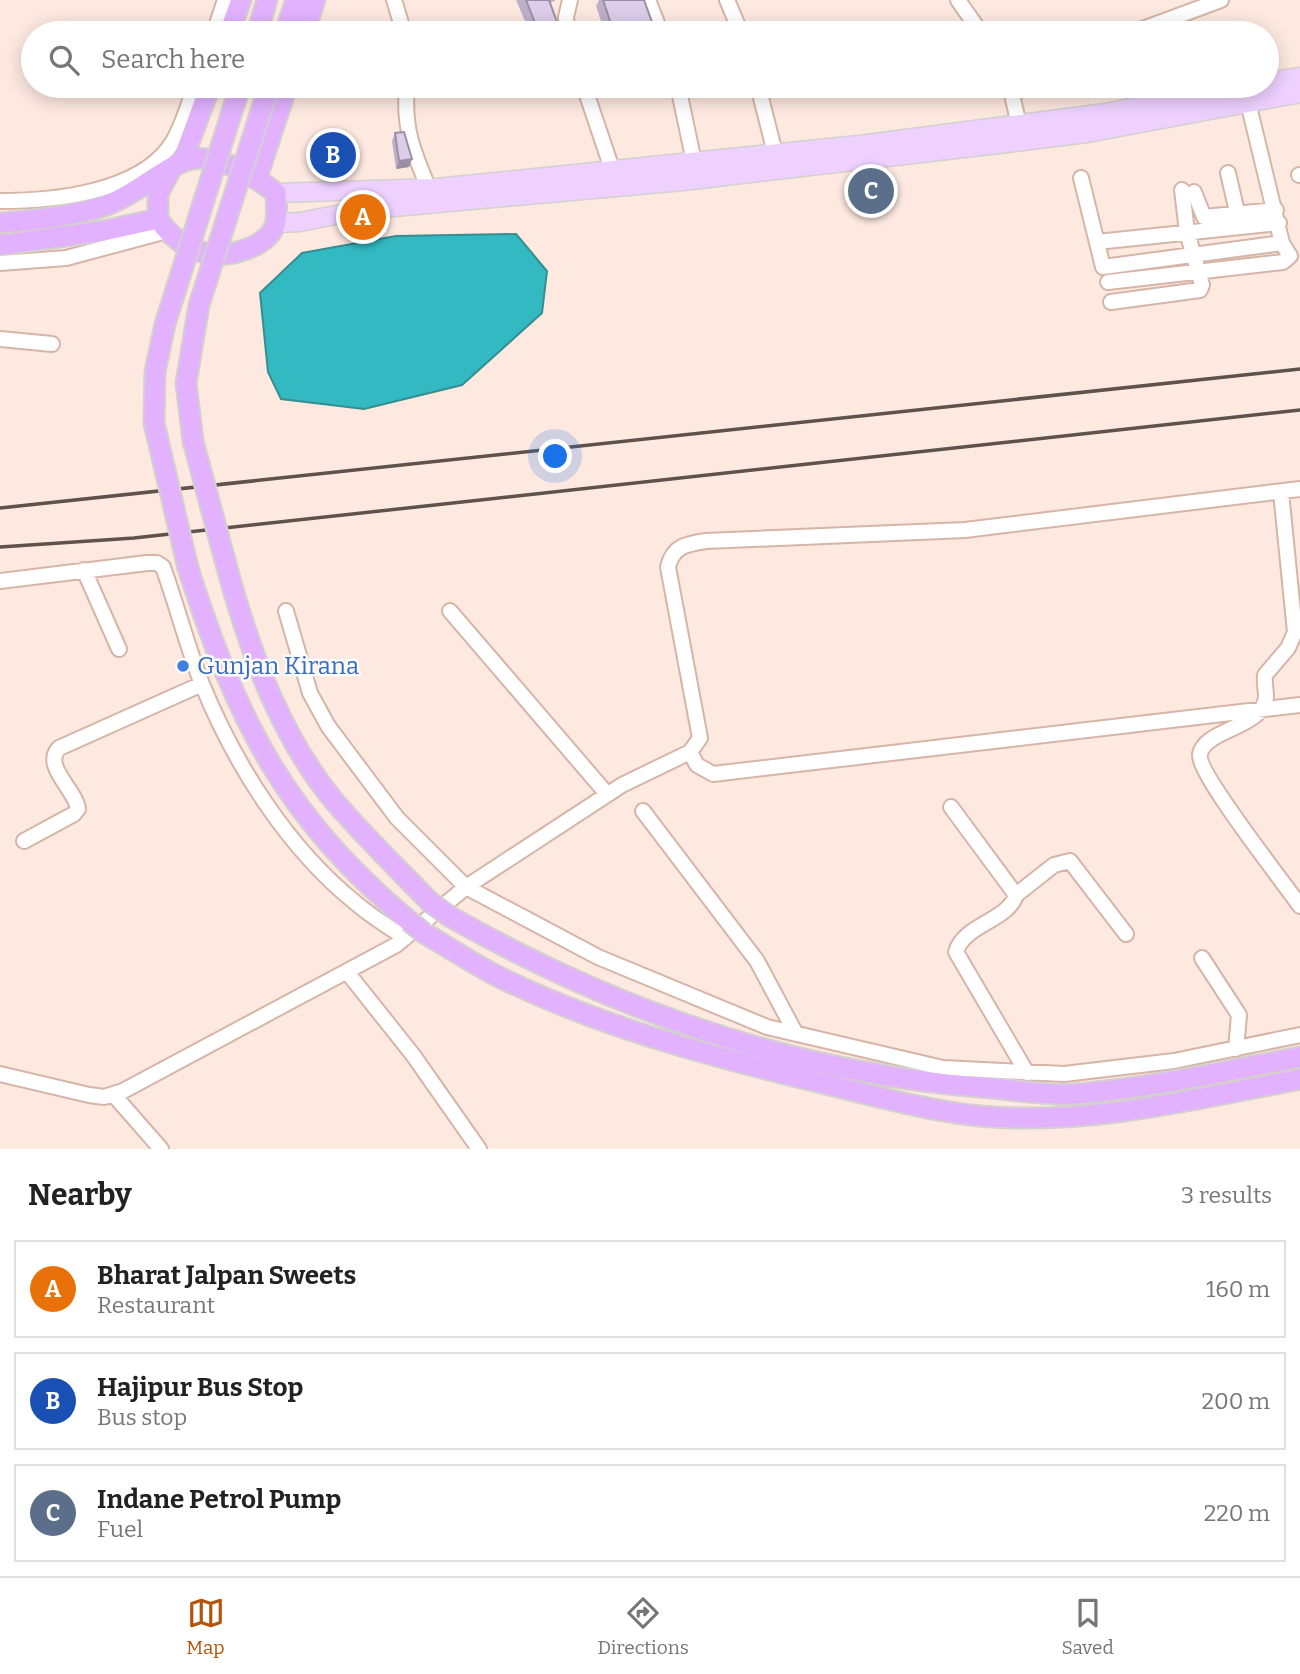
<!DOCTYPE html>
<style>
:root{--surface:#fff;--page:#f2f2f2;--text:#222;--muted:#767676;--line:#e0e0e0;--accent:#b45309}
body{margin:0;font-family:Bitter,serif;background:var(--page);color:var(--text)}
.you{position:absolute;left:556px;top:457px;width:24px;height:24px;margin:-18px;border:5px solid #fff;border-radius:50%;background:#1a73e8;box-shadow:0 0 0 10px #1a73e833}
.badge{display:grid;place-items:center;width:46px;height:46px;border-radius:50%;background:var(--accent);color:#fff;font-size:23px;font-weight:700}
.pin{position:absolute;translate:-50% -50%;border:4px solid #fff;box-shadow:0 2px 7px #0006}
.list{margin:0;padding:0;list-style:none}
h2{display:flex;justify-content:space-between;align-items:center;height:91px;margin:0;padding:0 28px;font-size:30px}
h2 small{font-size:23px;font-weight:400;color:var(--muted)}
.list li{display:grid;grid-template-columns:46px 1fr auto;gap:21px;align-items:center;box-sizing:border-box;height:98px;margin:0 14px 14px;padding:0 14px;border:2px solid var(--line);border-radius:0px}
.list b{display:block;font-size:26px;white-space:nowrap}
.list p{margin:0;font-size:23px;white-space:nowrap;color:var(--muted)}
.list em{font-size:23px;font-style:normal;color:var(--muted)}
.icon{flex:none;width:38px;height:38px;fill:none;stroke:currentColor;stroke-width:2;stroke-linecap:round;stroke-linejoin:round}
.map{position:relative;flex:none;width:1300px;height:1149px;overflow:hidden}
.search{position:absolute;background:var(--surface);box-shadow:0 4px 18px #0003;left:21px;right:21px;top:21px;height:77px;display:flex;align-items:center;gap:18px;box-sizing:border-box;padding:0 24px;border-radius:38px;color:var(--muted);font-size:26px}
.sheet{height:427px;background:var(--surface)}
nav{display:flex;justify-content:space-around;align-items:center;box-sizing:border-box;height:98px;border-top:2px solid var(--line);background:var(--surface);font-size:19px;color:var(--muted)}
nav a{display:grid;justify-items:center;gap:4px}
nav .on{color:var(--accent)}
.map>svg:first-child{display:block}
.water{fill:#33b9c1;stroke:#348e92;stroke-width:2}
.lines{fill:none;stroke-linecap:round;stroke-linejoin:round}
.minor-casing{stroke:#d6b5a8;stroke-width:18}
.major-casing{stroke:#d3d0cf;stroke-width:21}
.highway-casing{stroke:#d3d0cf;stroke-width:23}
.minor{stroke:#fff;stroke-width:14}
.major{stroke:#eed1ff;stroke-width:18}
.highway{stroke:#e3b2ff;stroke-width:19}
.rail{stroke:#5f514b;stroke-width:3.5}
.highway-bridge-casing{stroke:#d3d0cf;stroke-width:23;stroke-linecap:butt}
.highway-bridge{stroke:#e3b2ff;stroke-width:19}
.wall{fill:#bdb1ca}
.shaded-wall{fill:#9a90a4}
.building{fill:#dcceeb;stroke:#9a90a4;stroke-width:2}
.shop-dot{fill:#3f7fe0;stroke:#fbfbfb;stroke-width:2.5}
.labels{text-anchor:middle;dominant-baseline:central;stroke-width:5;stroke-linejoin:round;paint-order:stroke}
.shop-label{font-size:24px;fill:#366cbe;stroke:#fbfbfb;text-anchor:start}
</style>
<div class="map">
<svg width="1300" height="1149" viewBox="0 0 1300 1149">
<rect width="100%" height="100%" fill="#fde9e0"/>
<path class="water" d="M516 234 547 271 542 313 462 385 364 409 281 399 268 372 260 293 302 253 396 236Z"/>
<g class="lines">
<defs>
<path id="minor" d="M394 0 404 33
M648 0 661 33
M727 0 741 33
M958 0 981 33
M214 33 225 0
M567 33 566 17 570 0
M1132 33 1221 0
M407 86C403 128 413 151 429 189
M584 86 612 169
M678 86 694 162
M758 86 775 153
M1010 86 1019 125
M1228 173 1238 216
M1299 175H1300
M1081 178 1103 267 1282 243 1246 94
M1194 192 1204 217 1276 210
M0 201C52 201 137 193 170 146 182 129 188 105 195 86
M1097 242 1279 223
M0 263 66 258 167 231
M1108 282 1283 262 1290 256 1282 243
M1111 302 1200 290 1202 285 1187 232 1182 190
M0 339 52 344
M1281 492 1295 632 1288 648 1265 675C1264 682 1266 690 1266 697 1263 728 1205 729 1200 754 1196 772 1285 884 1300 906
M84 570 119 649
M0 581 147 563H157L163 567C177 606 187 646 202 684 235 765 288 849 357 904 372 917 389 927 405 938
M286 611 310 693 328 726 397 818 466 887 598 957 767 1027 943 1068 1064 1074 1174 1061 1300 1035
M450 611 607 794
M690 752 697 765 713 774 1300 705
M951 807 1016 895C1008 921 964 924 956 952L1027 1073
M643 811 757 961 796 1034
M24 841 74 814 78 809C76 790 42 766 59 748L202 684
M1016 895 1054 865 1070 861 1126 934
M1202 958 1239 1015 1236 1049
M347 972 413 1055 479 1149
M0 1074 89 1095 104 1097 123 1091 396 945 466 887 622 785 690 752 700 738 668 567C673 546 686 544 706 541L965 530 1300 489
M113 1094 161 1149"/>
<path id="major" d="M1267 82 1300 77
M276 193 436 188 859 145 1105 113 1242 86
M276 223 300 222 361 210 683 181 1007 143 1087 133 1300 93"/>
<path id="highway" d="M229 33 241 0
M257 33 267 0
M285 33 296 0
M304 33 315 0
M182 162 210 86
M257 178 287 86
M0 223C35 220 74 216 107 205 134 195 156 174 182 162 212 149 253 175 276 193 276 202 278 216 275 225 271 237 258 245 247 249 211 263 179 249 158 219V194L170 171
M0 245 103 231 158 219
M193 441 186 383 199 305
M188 568C237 721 284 816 409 921
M230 579C252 657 282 738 334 801 364 836 398 869 430 902
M449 916C612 1009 791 1072 980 1087 1010 1089 1044 1096 1075 1094 1151 1088 1226 1071 1300 1057
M424 933C448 947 472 963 497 976 601 1028 721 1059 834 1086 878 1097 935 1112 980 1116 1086 1126 1196 1099 1300 1079"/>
</defs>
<use href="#minor" class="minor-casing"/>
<use href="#major" class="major-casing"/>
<use href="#highway" class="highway-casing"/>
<use href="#minor" class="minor"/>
<use href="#major" class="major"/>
<use href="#highway" class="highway"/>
<path class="rail" d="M0 508 1300 369
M0 547 134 538 1300 410"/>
<defs>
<path id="highway-bridge" d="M199 305 269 86
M193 441 230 579
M188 568 154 423 155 372 165 324 240 86
M430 902 449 916
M409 921 424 933"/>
</defs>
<use href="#highway-bridge" class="highway-bridge-casing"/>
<use href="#highway-bridge" class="highway-bridge"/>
</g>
<path class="wall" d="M516 0H556L550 3 561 33H530Z
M599 0H644L653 25 650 33H605L596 6Z
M395 133 412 159 409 167 396 169 392 141Z"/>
<path class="shaded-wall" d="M653 25 650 33H631Z
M412 159 409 167 396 169 399 161Z"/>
<path class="building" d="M526 0H549L561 33H539Z
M603 0H644L653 25 631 33H614Z
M404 132 412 159 399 161 395 133Z"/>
<circle class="shop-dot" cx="183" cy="666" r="7"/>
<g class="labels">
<g class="shop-label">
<text x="197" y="666">Gunjan Kirana</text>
</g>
</g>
</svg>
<div class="you"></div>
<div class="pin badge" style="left:363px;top:217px;background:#e8710a">A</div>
<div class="pin badge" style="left:333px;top:155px;background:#1a4fb4">B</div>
<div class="pin badge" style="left:871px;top:191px;background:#5c6f8a">C</div>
<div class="search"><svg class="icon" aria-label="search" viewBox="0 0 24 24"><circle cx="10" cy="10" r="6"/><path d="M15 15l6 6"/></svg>Search here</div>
</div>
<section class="sheet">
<h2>Nearby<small>3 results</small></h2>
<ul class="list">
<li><span class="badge" style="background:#e8710a">A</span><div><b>Bharat Jalpan Sweets</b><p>Restaurant</p></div><em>160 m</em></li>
<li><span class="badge" style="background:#1a4fb4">B</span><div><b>Hajipur Bus Stop</b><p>Bus stop</p></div><em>200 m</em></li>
<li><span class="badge" style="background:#5c6f8a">C</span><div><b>Indane Petrol Pump</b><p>Fuel</p></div><em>220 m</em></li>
</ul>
</section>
<nav>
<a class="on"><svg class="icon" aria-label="map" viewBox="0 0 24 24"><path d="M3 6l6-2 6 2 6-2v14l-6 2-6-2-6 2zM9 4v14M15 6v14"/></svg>Map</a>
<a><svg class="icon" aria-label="directions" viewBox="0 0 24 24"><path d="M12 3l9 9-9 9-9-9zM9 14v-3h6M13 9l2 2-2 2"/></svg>Directions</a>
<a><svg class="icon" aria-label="saved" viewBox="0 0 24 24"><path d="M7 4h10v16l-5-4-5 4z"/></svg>Saved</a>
</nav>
